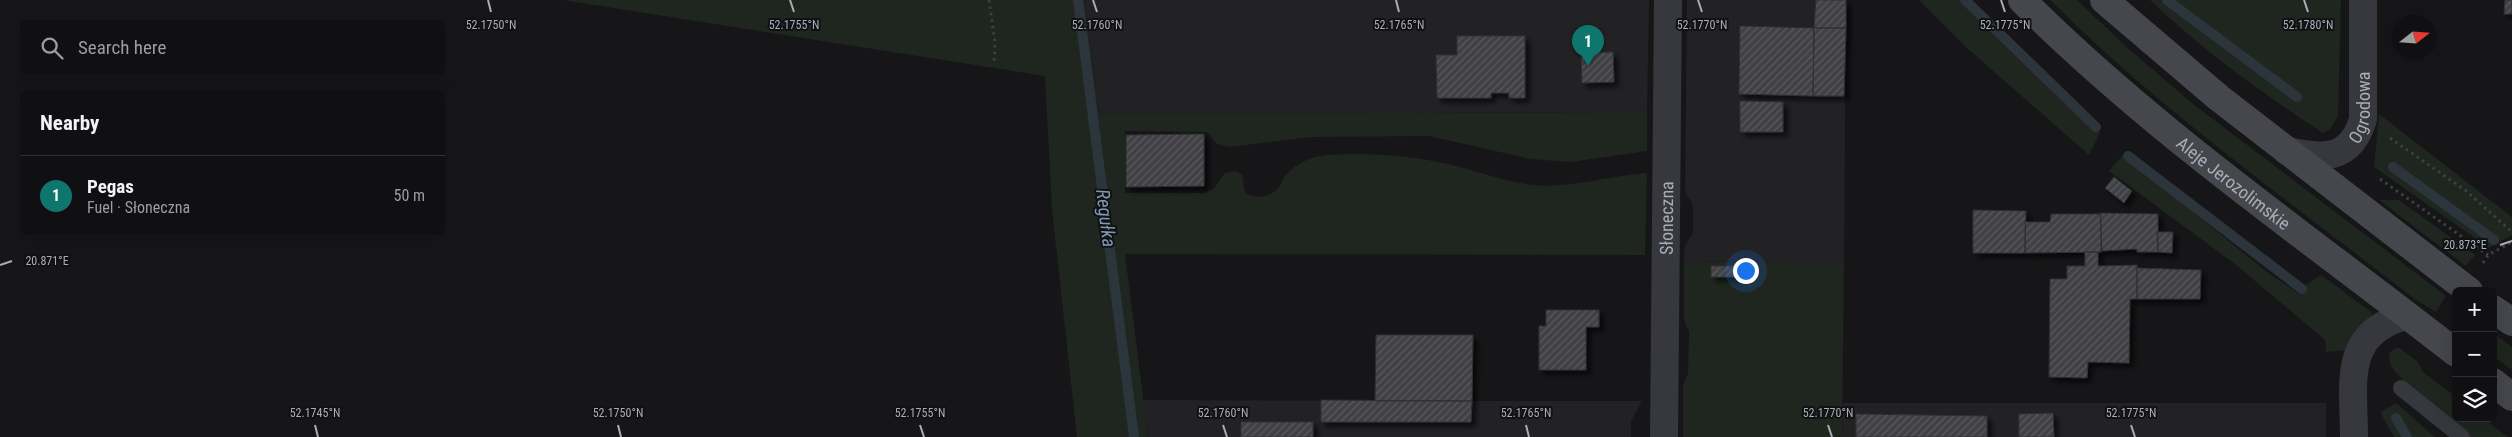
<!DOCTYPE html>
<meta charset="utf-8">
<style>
:root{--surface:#101012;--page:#1e1e20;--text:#f1f3f6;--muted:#9c9d9f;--line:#303032;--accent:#0f766e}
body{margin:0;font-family:"Roboto Condensed",sans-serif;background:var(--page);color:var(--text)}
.controls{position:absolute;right:15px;bottom:15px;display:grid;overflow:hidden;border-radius:8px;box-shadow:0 5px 20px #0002}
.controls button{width:45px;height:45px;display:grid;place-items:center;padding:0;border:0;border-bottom:1px solid var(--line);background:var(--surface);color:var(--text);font:25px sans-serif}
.compass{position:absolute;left:2392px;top:15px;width:45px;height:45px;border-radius:50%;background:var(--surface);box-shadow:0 5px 20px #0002;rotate:73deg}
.you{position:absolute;left:1745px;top:270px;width:18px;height:18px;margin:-12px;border:4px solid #fff;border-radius:50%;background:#1a73e8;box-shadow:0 0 0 8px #1a73e833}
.badge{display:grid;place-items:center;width:32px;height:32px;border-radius:50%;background:var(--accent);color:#fff;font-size:16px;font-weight:700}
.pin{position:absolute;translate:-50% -41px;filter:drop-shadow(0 1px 2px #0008)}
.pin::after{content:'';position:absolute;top:26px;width:18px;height:15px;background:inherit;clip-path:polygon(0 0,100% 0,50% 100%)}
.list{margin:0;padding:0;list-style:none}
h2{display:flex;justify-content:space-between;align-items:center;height:65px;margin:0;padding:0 20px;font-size:21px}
h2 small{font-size:16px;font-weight:400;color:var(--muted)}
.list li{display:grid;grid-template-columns:32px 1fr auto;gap:15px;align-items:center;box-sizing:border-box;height:80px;padding:0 20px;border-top:1px solid var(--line)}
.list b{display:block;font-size:19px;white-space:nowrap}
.list p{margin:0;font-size:16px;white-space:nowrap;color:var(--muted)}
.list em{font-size:16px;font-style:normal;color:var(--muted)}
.icon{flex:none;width:28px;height:28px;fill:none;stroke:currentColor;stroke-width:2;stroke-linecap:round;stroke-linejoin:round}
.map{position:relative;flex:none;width:2512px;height:437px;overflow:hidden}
.search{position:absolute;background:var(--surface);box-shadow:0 5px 20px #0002;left:20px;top:20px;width:425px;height:55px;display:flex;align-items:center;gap:12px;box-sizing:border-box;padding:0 18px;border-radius:8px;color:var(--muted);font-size:19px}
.panel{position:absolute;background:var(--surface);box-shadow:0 5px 20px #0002;left:20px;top:90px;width:425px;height:145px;border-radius:8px}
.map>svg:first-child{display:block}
.built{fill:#222225}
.green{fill:#1e261f}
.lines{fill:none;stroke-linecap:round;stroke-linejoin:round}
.stream{stroke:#2c353c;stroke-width:10}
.building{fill:url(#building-hatch);stroke:#303034;filter:url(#shadow)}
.path{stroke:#3d3f44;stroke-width:3;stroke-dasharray:2.5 4;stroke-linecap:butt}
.service{stroke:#37383d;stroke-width:16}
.minor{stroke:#37383d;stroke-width:28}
.secondary{stroke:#45474d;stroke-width:28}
.ticks{fill:none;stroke:#a8adb8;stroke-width:2}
.labels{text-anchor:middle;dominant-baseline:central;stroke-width:4;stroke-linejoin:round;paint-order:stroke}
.street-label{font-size:18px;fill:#a8adb8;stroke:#111113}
.water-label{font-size:19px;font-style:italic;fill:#7f9bb3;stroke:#111113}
.ticks-label{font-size:12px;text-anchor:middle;fill:#a8adb8;stroke:#111113;stroke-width:4;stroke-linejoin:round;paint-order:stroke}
</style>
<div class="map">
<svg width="2512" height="437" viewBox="0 0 2512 437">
<defs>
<pattern id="building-hatch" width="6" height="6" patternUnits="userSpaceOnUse" patternTransform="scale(1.25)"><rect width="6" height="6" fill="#404145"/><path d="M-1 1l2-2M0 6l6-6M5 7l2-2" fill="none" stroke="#595a5e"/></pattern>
<filter id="shadow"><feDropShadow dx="4.5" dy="4.5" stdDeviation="2.5" flood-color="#0009"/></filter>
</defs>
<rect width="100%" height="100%" fill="#161618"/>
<path class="built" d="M1085 0H1649L1647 112 1099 114Z
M1687 0H1846L1844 263 1684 261 1685 245 1693 233V205L1685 192Z
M1143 400 1472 401H1642L1631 421V437H1148Z
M1843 403H2326V437H1842Z"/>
<path class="green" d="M563 0H1085L1099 114 1647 112V151L1570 162 1530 159 1429 136 1312 137 1229 147 1217 144 1207 132 1125 131V193H1204L1214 188 1225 173 1235 171 1242 174 1245 193C1257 199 1270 198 1279 187 1282 183 1283 177 1287 174 1296 163 1313 156 1327 155 1367 152 1409 155 1448 164 1474 170 1500 180 1526 184 1567 190 1606 176 1647 173L1645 255 1125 254 1148 437H1077L1052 210 1045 76Z
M1919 0H1960L2100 133 2089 155 1968 49Z
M2050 0H2077L2130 50 2193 104 2446 296 2436 312 2416 300C2292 203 2161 111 2050 0Z
M2150 0H2341L2338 116 2330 129 2323 133C2262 93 2203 51 2150 0Z
M2379 114 2512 217V235L2489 248 2374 167Z
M2123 155 2267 272 2301 295 2307 284 2321 275 2370 311 2373 317 2347 350 2326 352 2325 340 2235 264 2109 171Z
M2379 200H2399L2475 255 2466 266Z
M1684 261 1844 263 1842 437H1683V386L1688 373 1689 332 1684 319Z
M2493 333 2512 347V370L2493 356Z
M2395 348H2399L2418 362 2423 372 2456 397V418H2483L2508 437H2470L2429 404 2395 372 2390 364 2389 354Z
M2396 403 2435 437H2394L2380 412Z"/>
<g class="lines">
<path class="stream" d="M1078 0 1134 437
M1965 0 2096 127
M2167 0 2297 97
M2128 156 2302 289
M2393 167 2494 240
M2396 418 2407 437"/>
</g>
<path class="building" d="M1816 0H1846V28H1814Z
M2505 0H2512V14H2504Z
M1740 26 1814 28 1813 96 1739 94Z
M1814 28H1846L1844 96H1813Z
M1457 36H1525V98H1509V93H1491V98H1437L1436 55H1457Z
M1613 52 1614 82 1582 83 1581 53Z
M1740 101 1783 102V132H1740Z
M1204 134V186L1126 187V135Z
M2114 177 2132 191 2124 203 2105 188Z
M1973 210 2026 211 2025 253H1973Z
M2100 213 2158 214V252H2137V249L2102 251Z
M2051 214H2101V252L2025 253V222H2050Z
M2157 232H2173L2172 253 2158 252Z
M2085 252H2098V266L2137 265V299H2130L2129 363 2088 362 2087 378 2049 377 2050 279H2067V266H2085Z
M1711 266H1740V277H1711Z
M2137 268 2201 270 2200 299H2137Z
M1546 310H1599V327H1586V370H1539V326H1546Z
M1376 335H1473L1472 401H1375Z
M1321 400 1472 401 1471 422H1321Z
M2053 413 2054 437H2019V414Z
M1856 414 1987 416V437H1856Z
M1241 422H1313V437H1241Z"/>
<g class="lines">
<path class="path" d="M989 0 995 43 994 64
M2390 138 2465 190 2512 232
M2380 179 2488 255
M2483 263 2488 255 2512 242"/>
<path class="service" d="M2401 388 2462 437"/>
<g class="minor">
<path id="s1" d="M2287 151C2322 159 2351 161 2363 119V0"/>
<path id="s2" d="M1664 437 1668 0"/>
<path d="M2354 437C2354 384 2341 332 2407 316"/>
</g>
<g class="secondary">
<path id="s3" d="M2022 0C2154 132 2309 238 2456 353"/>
<path d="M2104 0 2219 98 2469 291"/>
<path d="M2493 309 2512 322"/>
<path d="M2493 382 2512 397"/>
</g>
</g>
<path class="ticks" d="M488 0 491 12M790 0 794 12M1093 0 1097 12M1396 0 1399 12M1698 0 1702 12M2001 0 2005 12M2304 0 2308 12M2500 245 2512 241M0 265 12 261M315 425 318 437M618 425 621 437M920 425 924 437M1223 425 1227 437M1526 425 1529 437M1828 425 1832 437M2131 425 2135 437"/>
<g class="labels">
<g class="street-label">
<text stroke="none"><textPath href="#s1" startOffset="106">Ogrodowa</textPath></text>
<text stroke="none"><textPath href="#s3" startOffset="280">Aleje Jerozolimskie</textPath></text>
<text stroke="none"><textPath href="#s2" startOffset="219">Słoneczna</textPath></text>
</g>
<g class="water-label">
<text transform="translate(1106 218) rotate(83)">Regułka</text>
</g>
</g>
<g class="ticks-label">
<text x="491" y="29">52.1750°N</text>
<text x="794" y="29">52.1755°N</text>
<text x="1097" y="29">52.1760°N</text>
<text x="1399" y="29">52.1765°N</text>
<text x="1702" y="29">52.1770°N</text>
<text x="2005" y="29">52.1775°N</text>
<text x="2308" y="29">52.1780°N</text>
<text x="2465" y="249">20.873°E</text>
<text x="47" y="265">20.871°E</text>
<text x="315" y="417">52.1745°N</text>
<text x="618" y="417">52.1750°N</text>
<text x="920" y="417">52.1755°N</text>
<text x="1223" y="417">52.1760°N</text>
<text x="1526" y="417">52.1765°N</text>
<text x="1828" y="417">52.1770°N</text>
<text x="2131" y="417">52.1775°N</text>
</g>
</svg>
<div class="controls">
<button>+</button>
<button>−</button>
<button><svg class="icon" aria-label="layers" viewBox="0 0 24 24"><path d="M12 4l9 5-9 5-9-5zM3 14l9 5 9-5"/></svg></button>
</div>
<svg class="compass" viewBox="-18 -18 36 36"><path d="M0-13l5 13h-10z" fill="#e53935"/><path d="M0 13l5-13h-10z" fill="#9c9d9f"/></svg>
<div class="you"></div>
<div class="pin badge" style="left:1588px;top:66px">1</div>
<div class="search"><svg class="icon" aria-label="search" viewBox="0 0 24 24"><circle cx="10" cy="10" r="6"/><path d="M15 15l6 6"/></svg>Search here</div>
<section class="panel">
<h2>Nearby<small></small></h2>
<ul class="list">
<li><span class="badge">1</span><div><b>Pegas</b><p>Fuel · Słoneczna</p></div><em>50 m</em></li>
</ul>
</section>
</div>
